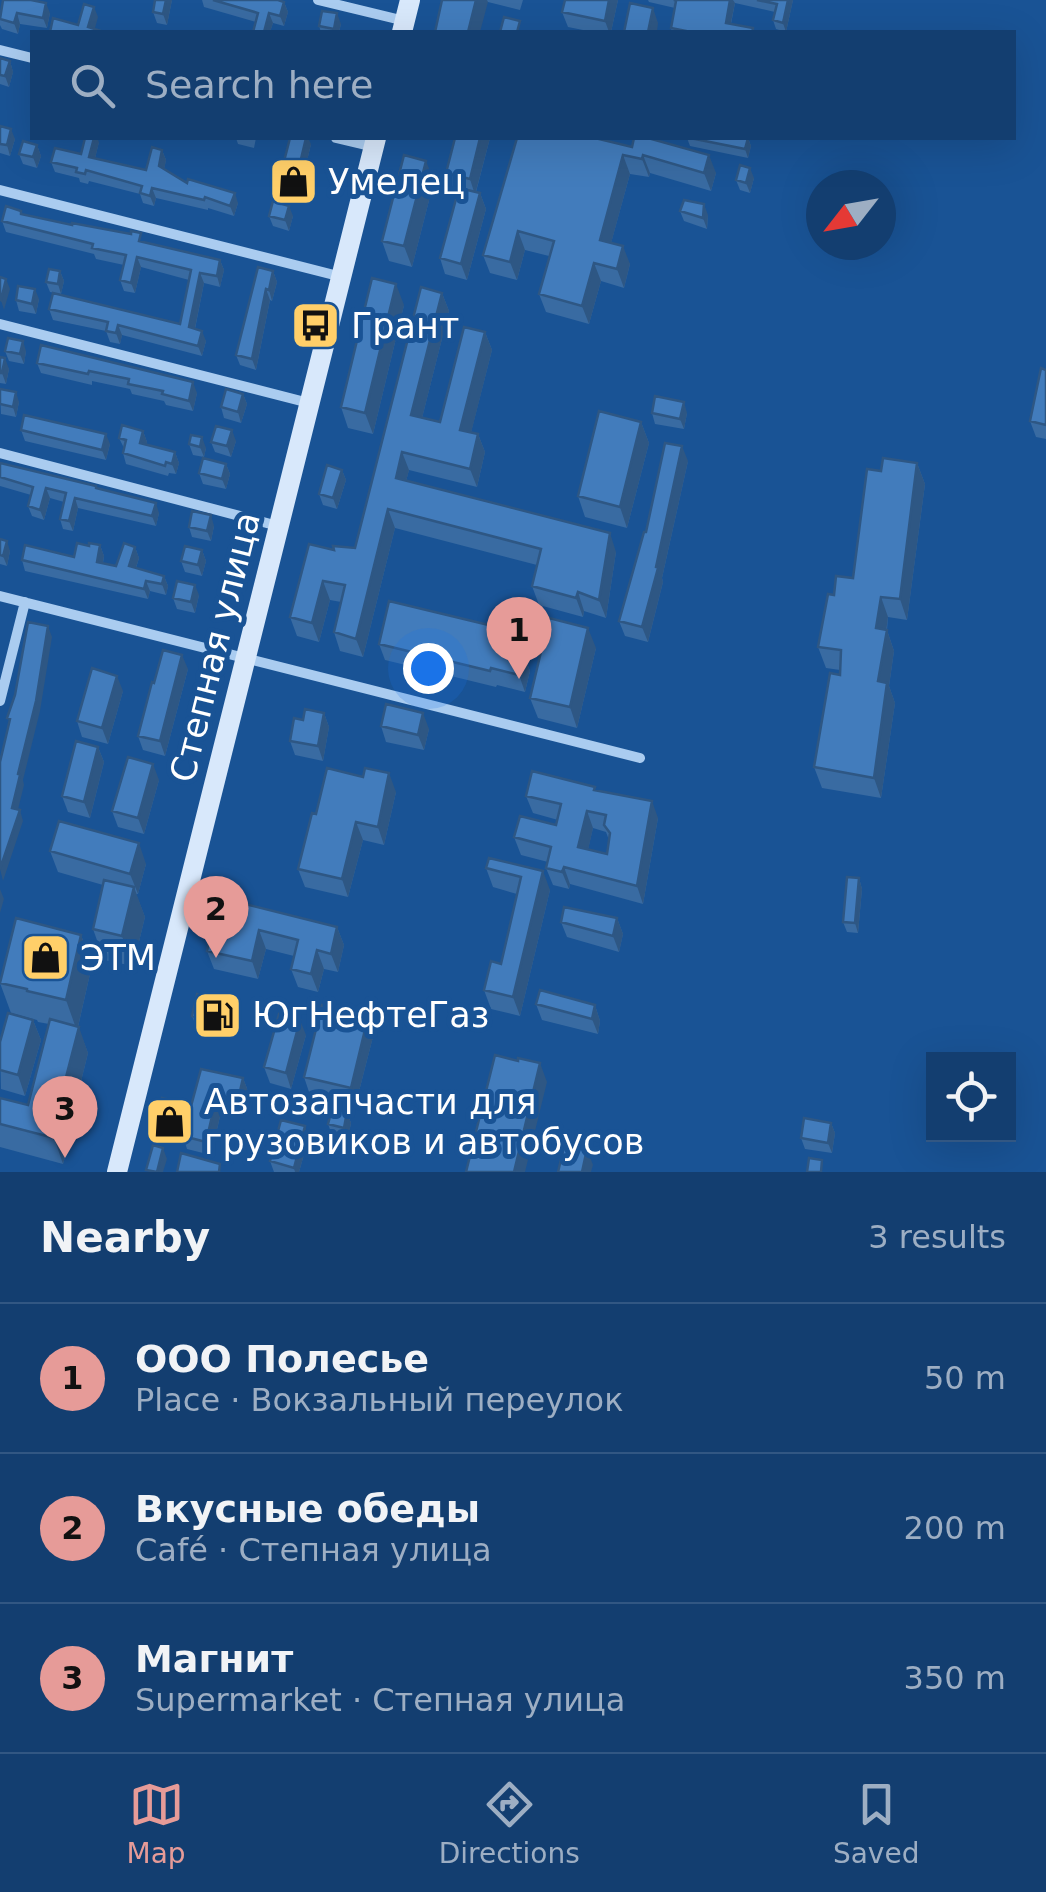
<!DOCTYPE html>
<meta charset="utf-8">
<style>
:root{--surface:#133e70;--page:#1c4575;--text:#f1f3f6;--muted:#9daec3;--line:#325783;--accent:#e69b98}
body{margin:0;font-family:"DejaVu Sans",sans-serif;background:var(--page);color:var(--text)}
.controls{position:absolute;right:30px;bottom:30px;display:grid;overflow:hidden;border-radius:0px;box-shadow:0 10px 40px #0002}
.controls button{width:90px;height:90px;display:grid;place-items:center;padding:0;border:0;border-bottom:2px solid var(--line);background:var(--surface);color:var(--text);font:50px sans-serif}
.compass{position:absolute;left:806px;top:170px;width:90px;height:90px;border-radius:50%;background:var(--surface);box-shadow:0 10px 40px #0002;rotate:239deg}
.you{position:absolute;left:428px;top:668px;width:35px;height:35px;margin:-25px;border:8px solid #fff;border-radius:50%;background:#1a73e8;box-shadow:0 0 0 15px #1a73e833}
.badge{display:grid;place-items:center;width:65px;height:65px;border-radius:50%;background:var(--accent);color:#111;font-size:32px;font-weight:700}
.pin{position:absolute;translate:-50% -82px;filter:drop-shadow(0 2px 5px #0008)}
.pin::after{content:'';position:absolute;top:52px;width:35px;height:30px;background:inherit;clip-path:polygon(0 0,100% 0,50% 100%)}
.list{margin:0;padding:0;list-style:none}
h2{display:flex;justify-content:space-between;align-items:center;height:130px;margin:0;padding:0 40px;font-size:42px}
h2 small{font-size:32px;font-weight:400;color:var(--muted)}
.list li{display:grid;grid-template-columns:65px 1fr auto;gap:30px;align-items:center;box-sizing:border-box;height:150px;padding:0 40px;border-top:2px solid var(--line)}
.list b{display:block;font-size:38px;white-space:nowrap}
.list p{margin:0;font-size:32px;white-space:nowrap;color:var(--muted)}
.list em{font-size:32px;font-style:normal;color:var(--muted)}
.icon{flex:none;width:55px;height:55px;fill:none;stroke:currentColor;stroke-width:2;stroke-linecap:round;stroke-linejoin:round}
.map{position:relative;flex:none;width:1046px;height:1172px;overflow:hidden}
.search{position:absolute;background:var(--surface);box-shadow:0 10px 40px #0002;left:30px;right:30px;top:30px;height:110px;display:flex;align-items:center;gap:25px;box-sizing:border-box;padding:0 35px;border-radius:0px;color:var(--muted);font-size:38px}
.sheet{height:580px;background:var(--surface)}
nav{display:flex;justify-content:space-around;align-items:center;box-sizing:border-box;height:140px;border-top:2px solid var(--line);background:var(--surface);font-size:28px;color:var(--muted)}
nav a{display:grid;justify-items:center;gap:5px}
nav .on{color:var(--accent)}
.map>svg:first-child{display:block}
.lines{fill:none;stroke-linecap:round;stroke-linejoin:round}
.street{stroke:#aaccf0;stroke-width:10}
.secondary{stroke:#d8e8fb;stroke-width:20}
.wall{fill:#396ba2;fill-rule:evenodd}
.shaded-wall{fill:#2e5784}
.building{fill:#427cbc;stroke:#2e5784;stroke-width:2.5;fill-rule:evenodd}
.labels{text-anchor:middle;dominant-baseline:central;stroke-width:10;stroke-linejoin:round;paint-order:stroke}
.poi-label{font-size:35px;fill:#fff;stroke:#195395;text-anchor:start}
.street-label{font-size:35px;fill:#fff;stroke:#195395}
</style>
<div class="map">
<svg width="1046" height="1172" viewBox="0 0 1046 1172">
<rect width="100%" height="100%" fill="#195395"/>
<g class="lines">
<path class="street" d="M318 0 405 21
M0 50 32 58
M336 138 374 147
M0 190 342 277
M0 324 309 403
M0 453 278 526
M0 596 640 758
M0 701 25 602"/>
<path class="secondary" d="M402 32 410 0
M117 1172 376 138"/>
</g>
<path class="wall" d="M172 0 167 25 157 23 153 12Z
M202 0H278L284 2 288 12 284 26 273 23 270 32H253L256 22 204 7Z
M442 0H523L520 10 488 2Z
M565 0H618L611 32H593L568 27 562 12Z
M648 0H793L786 32 776 29 773 20 775 12 735 3 731 24 753 28 754 32H672L671 28 675 8 649 2Z
M0 10 50 13 47 28 20 24 18 34 2 29 0 25Z
M341 24 339 32H321L319 26Z
M0 58 10 61 13 72 9 87 0 84Z
M0 126 15 139 10 156 0 153Z
M236 138H256L254 148 238 144Z
M490 138 476 192 480 193 486 209 467 280 445 274 440 258 458 191 451 189 446 173Z
M648 138 716 173 711 191 650 173 649 177 630 174 611 243 630 264 624 288 601 281 589 324 546 312 539 294 549 256 525 250 517 280 490 273 483 255 632 147Z
M687 138H748L751 146 748 158 690 146Z
M99 142 95 158 146 170 162 150 166 160 164 169 187 183 238 203 234 216 208 208V210L156 198 154 206 143 203 140 194 89 181 88 184 80 182 79 178 55 172 51 162 81 154Z
M311 144 299 195 283 191 279 181Z
M37 145 41 156 37 168 23 164 19 154Z
M754 178 750 193 740 190 736 180Z
M434 181 412 267 389 261 382 241Z
M680 211 708 215 707 229 684 221Z
M23 214 220 260 224 270 220 287 204 283 195 329 206 341 202 356 122 335 120 344 110 342 106 331 53 320 49 309 180 324 189 280 141 267 135 293 124 291 120 280 124 265 96 259 94 254 6 232 2 221Z
M269 216H293L289 231 273 226Z
M60 271 64 281 61 294 50 292 46 282Z
M273 271 277 282 272 301 270 300 256 370 240 365 236 355Z
M442 293 449 311 422 418 440 422 485 332 492 350 471 432 478 434 485 452 477 487 409 470 406 481 616 552 606 618 584 611 583 617 539 605 532 586 537 565 395 528 363 657 340 651 334 632 341 602 330 600 319 642 297 636 290 617 334 550 355 548Z
M39 299 36 314 19 311 16 300Z
M404 305 373 434 348 428 341 407Z
M41 345 197 393 193 411 166 405 164 401 132 394 130 389 92 381V385L41 373 37 363Z
M5 351H26L24 364 9 361Z
M0 357 9 369 6 384 0 383Z
M1046 370V439L1036 437 1030 421Z
M0 389 19 402 16 417 1 414Z
M243 394 247 404 241 423 224 418 221 407Z
M652 413H687L684 429 655 424Z
M641 422 649 443 627 528 585 517 578 496Z
M21 430 110 444 106 460 25 441Z
M143 431 147 442 146 444 175 452 179 463 176 474 169 473 168 476 126 464 123 453 124 448 119 438Z
M236 441 231 457 215 452 211 442Z
M189 444 206 448 204 457 193 455Z
M688 461 662 578 663 582 648 642 625 636 619 621 646 532Z
M0 463 97 488 159 513 156 526 78 508 73 531 63 529 60 519 64 502 50 498 44 520 32 516 28 506 31 495 0 486Z
M917 463 925 484 907 620 888 617 887 630 894 651 889 686 895 703 881 798 822 788 814 767 840 670 826 668 818 647 834 595 853 578 881 471Z
M226 464 230 474 226 489 203 484 199 473Z
M342 470 346 480 337 509 323 505 319 494Z
M214 526 211 541 192 537 189 527Z
M0 539 10 551 7 566 0 564Z
M100 545 104 556 103 563 116 566 135 547 139 558 136 568 164 576 168 586 166 595 150 591 148 599 25 571 22 560 74 557 89 546Z
M202 550 206 561 202 576 185 572 181 561Z
M199 595 195 613 177 609 173 598Z
M379 644 507 645 505 650 524 655 530 671 525 692 497 685 496 687 385 660Z
M596 648 577 728 538 718 530 698Z
M188 669 165 756 143 750 138 736 154 683Z
M123 691 108 744 82 737 77 721Z
M324 713 329 727 323 761 295 755 290 741 303 720Z
M381 726 429 729 424 750 386 742Z
M98 747 104 762 90 818 68 812 62 796Z
M159 780 144 834 118 827 112 811Z
M596 791 658 818 643 904 570 884 569 889 553 885 546 868 548 862 521 855 514 837 556 825 558 820 533 813 526 796ZM593 828 606 832 609 840 607 854 588 849Z
M396 792 384 845 363 840 348 897 305 887 298 869 316 814Z
M50 851 146 864 138 894H136L145 917 133 966 104 960 93 929 103 885 58 872Z
M489 858 550 890 520 1016 491 1009 484 990 501 964 517 894 493 887 486 868Z
M859 878 862 889 858 933 847 932 843 922Z
M617 918 623 934 619 952 567 937 561 922Z
M337 927 344 945 338 972 324 969 318 992 298 987 291 969 294 956 266 949 258 979 214 969 207 951 225 931Z
M81 935 92 965 78 1027 88 1053 68 1134 70 1139 63 1164 0 1147V1098L28 1105 49 1024 38 1022 37 1020 11 1013 0 983Z
M238 1004 240 1009 235 1031 194 1021 192 1016Z
M536 1004 595 1005 600 1021 598 1034 542 1020Z
M369 1013 375 1029 356 1103 309 1092 304 1077Z
M33 1020 41 1040 25 1096 1 1089 0 1042Z
M306 1035 291 1089 270 1083 264 1067Z
M201 1069 243 1078 248 1091 243 1113 222 1108 211 1155 187 1149 183 1136Z
M174 1101 178 1111 171 1136 160 1132 156 1122Z
M347 1112 351 1123 348 1138 332 1135 328 1124Z
M831 1123 835 1133 832 1153 805 1149 801 1138Z
M309 1137 299 1172H274L270 1161Z"/>
<path class="shaded-wall" d="M166 0H172L167 25 163 14Z
M476 0H487L488 2 480 32H468Z
M609 0H618L611 32H609L605 21Z
M730 0H733L735 3 729 32 726 23Z
M788 0H793L786 32 783 23Z
M284 2 288 12 284 26 280 16Z
M46 3 50 13 47 28 43 18Z
M94 7 98 17 94 32 88 27Z
M653 8 658 23 657 32H648Z
M17 13 20 24 18 34 14 23Z
M269 13 273 23 270 32H264Z
M337 13 341 24 339 32H336L334 29Z
M10 61 13 72 9 87 5 76Z
M11 129 15 139 10 156 7 145Z
M94 138H97L99 142 93 167 89 157Z
M306 138H308L311 144 299 195 295 184Z
M480 138H490L475 195 470 179Z
M748 138 751 146 748 158 745 149Z
M37 145 41 156 37 168 33 157Z
M162 150 166 160 163 176 159 166Z
M623 155 630 174 607 258 600 240Z
M643 155 650 173 649 177 642 159Z
M709 155 716 173 711 191 704 173Z
M426 161 434 181 412 267 404 246Z
M750 168 754 178 750 193 746 183Z
M152 188 156 198 154 206 150 196Z
M235 193 238 203 234 216 230 206Z
M480 193 486 209 467 280 461 264Z
M704 204 708 215 707 229 703 218Z
M289 206 293 216 289 231 285 220Z
M518 231 525 250 517 280 510 262Z
M623 246 630 264 624 288 617 269Z
M137 257 141 267 135 293 131 283Z
M220 260 224 270 220 287 217 276Z
M594 263 601 281 589 324 582 306Z
M60 271 64 281 61 294 58 284Z
M273 271 277 282 272 301 269 290Z
M200 273 204 283 193 338 189 327Z
M6 279 10 289 4 310 1 300Z
M396 284 404 305 373 434 365 413Z
M35 289 39 299 36 314 32 304Z
M266 289 270 300 256 370 252 359Z
M442 293 449 311 418 434 411 415Z
M118 325 122 335 120 344 116 333Z
M202 331 206 341 202 356 198 346Z
M485 332 492 350 467 449 460 430Z
M23 341 26 351 24 364 20 354Z
M5 358 9 369 6 384 2 373Z
M193 382 197 393 193 411 189 401Z
M16 392 19 402 16 417 13 407Z
M243 394 247 404 241 423 238 412Z
M684 402 687 413 684 429 680 419Z
M641 422 649 443 627 528 620 507Z
M232 430 236 441 231 457 227 446Z
M143 431 147 442 144 453 140 443Z
M106 434 110 444 106 460 102 450Z
M478 434 485 452 477 487 470 469Z
M202 437 206 448 204 457 200 447Z
M682 446 688 461 662 578 663 582 648 642 642 627Z
M175 452 179 463 176 474 172 464Z
M402 452 409 470 402 497 396 478Z
M917 463 925 484 907 620 900 599Z
M226 464 230 474 226 489 222 479Z
M342 470 346 480 337 509 333 498Z
M46 488 50 498 44 520 40 510Z
M75 498 78 508 73 531 69 521Z
M156 503 159 513 156 526 152 516Z
M388 509 395 528 363 657 356 639Z
M211 515 214 526 211 541 207 531Z
M610 533 616 552 606 618 599 600Z
M7 541 10 551 7 566 3 556Z
M100 545 104 556 101 573 97 562Z
M135 547 139 558 133 577 129 566Z
M202 550 206 561 202 576 198 565Z
M164 576 168 586 166 595 162 584Z
M146 581 150 591 148 599 144 589Z
M323 581 330 600 319 642 312 623Z
M195 585 199 595 195 613 191 602Z
M578 592 584 611 583 617 576 598Z
M881 597 888 617 885 640 887 630 894 651 889 686 895 703 881 798 874 778 878 681 876 628Z
M48 626 52 637 40 711 23 780 24 785 16 818 12 808 18 774Z
M501 628 507 645 502 664 496 648Z
M588 628 596 648 577 728 570 707Z
M182 655 188 669 165 756 160 741Z
M524 655 530 671 525 692 519 675Z
M117 676 123 691 108 744 102 728Z
M324 713 329 727 323 761 318 746Z
M423 713 429 729 424 750 418 735Z
M98 747 104 762 90 818 84 802Z
M153 764 159 780 144 834 138 818Z
M389 773 396 792 384 845 378 827Z
M652 801 658 818 643 904 637 886Z
M20 810 23 821 3 881 0 869Z
M587 811 593 828 585 864 578 847Z
M356 822 363 840 348 897 342 879Z
M139 843 146 864 138 894 130 874Z
M564 867 570 884 569 889 562 872Z
M543 871 550 890 520 1016 513 997Z
M859 878 862 889 858 933 855 923Z
M134 887 145 917 133 966 122 936Z
M0 889 4 899 0 913Z
M617 918 623 934 619 952 613 936Z
M337 927 344 945 338 972 331 954Z
M259 930 266 949 258 979 252 961Z
M81 935 92 965 77 1031 66 1000Z
M317 950 324 969 318 992 311 974Z
M238 1004 240 1009 235 1031 233 1026Z
M595 1005 600 1021 598 1034 592 1019Z
M369 1013 375 1029 356 1103 351 1088Z
M33 1020 41 1040 25 1096 18 1075Z
M300 1020 306 1035 291 1089 286 1073Z
M79 1027 88 1053 68 1134 70 1139 63 1164 54 1138 57 1112Z
M540 1063 547 1082 525 1172H514Z
M243 1078 248 1091 243 1113 238 1100Z
M217 1095 222 1108 211 1155 206 1142Z
M174 1101 178 1111 171 1136 168 1125Z
M347 1112 351 1123 348 1138 344 1128Z
M831 1123 835 1133 832 1153 828 1143Z
M305 1126 309 1137 299 1172H295L294 1168Z
M163 1148 167 1159 163 1172H157Z
M587 1149 593 1165 591 1172H582Z"/>
<path class="building" d="M3 0H31L46 3 43 18 17 13 14 23 0 19Z
M155 0H166L163 14 153 12Z
M213 0H278L284 2 280 16 269 13 264 32H253L258 13Z
M442 0H476L468 32H435Z
M565 0H609L605 21 562 12Z
M674 0H730L726 23 753 28 752 32H691L671 28 676 1Z
M757 0H788L783 23 773 20 777 4Z
M630 3 653 8 648 32H624Z
M84 4 94 7 88 27 104 32H50L53 18 78 25Z
M322 11 337 13 334 29 319 26Z
M504 17 520 21 517 32H500Z
M0 58 10 61 5 76 0 75Z
M0 126 11 129 7 145 0 144Z
M85 138H94L89 157 146 170 152 147 162 150 159 166 187 183 188 179 235 193 230 206 205 197 204 200 152 188 150 196 140 193 142 186 86 170 85 174 76 172 77 168 51 162 55 148 81 154Z
M290 138H306L295 184 279 181Z
M455 138H480L470 179 446 173Z
M517 138H595L632 147 634 138H648L709 155 704 173 643 155 642 159 623 155 600 240 623 246 617 269 594 263 582 306 539 294 554 241 518 231 510 262 483 255Z
M690 138H748L745 149Z
M23 141 37 145 33 157 19 154Z
M404 155 426 161 404 246 382 241Z
M740 165 750 168 746 183 736 180Z
M459 188 480 193 461 264 440 258Z
M684 200 704 204 703 218 680 211Z
M273 201 289 206 285 220 269 216Z
M6 206 21 211V214L72 225V223L131 234V231L141 233 139 241 220 260 217 276 200 273 189 327 202 331 198 346 118 325 116 333 106 331 108 322 49 309 53 293 180 324 191 270 137 257 131 283 120 280 126 255 92 248 93 244 2 221Z
M258 267 273 271 269 290 266 289 252 359 236 355Z
M49 269 60 271 58 284 46 282Z
M0 277 6 279 1 300 0 299Z
M372 278 396 284 365 413 341 407Z
M18 286 35 289 32 304 16 300Z
M421 287 442 293 411 415 440 422 464 327 485 332 460 430 478 434 470 469 402 452 396 478 610 533 599 600 578 592 576 598 532 586 541 549 388 509 356 639 334 632 345 585 323 581 312 623 290 617 309 544 334 550 333 546 355 548Z
M8 338 23 341 20 354 5 351Z
M41 345 193 382 189 401 162 394 163 391 128 384 129 379 89 371 88 374 37 363Z
M0 357 5 358 2 373H0Z
M1041 368 1046 370V425L1030 421Z
M0 389 16 392 13 407 0 404Z
M226 389 243 394 238 412 221 407Z
M655 396 684 402 680 419 652 413Z
M599 411 641 422 620 507 578 496Z
M24 415 106 434 102 450 21 430Z
M122 425 143 431 140 443 175 452 172 464 166 462 165 466 123 453 126 440 119 438Z
M216 426 232 430 227 446 211 442Z
M191 435 202 437 200 447 189 444Z
M665 443 682 446 656 567 658 568 642 627 619 621 644 532H646Z
M203 458 226 464 222 479 199 473Z
M883 458 917 463 900 599 881 597 876 628 887 630 878 681 887 683 874 778 814 767 830 673 840 675 841 650 818 647 828 594 834 595 836 576 853 578 867 469 881 471Z
M0 463 96 486V488L156 503 152 516 75 498 69 521 60 519 66 493 46 488 40 510 28 506 33 487 0 477Z
M327 465 342 470 333 498 319 494Z
M192 511 211 515 207 531 189 527Z
M0 539 7 541 3 556 0 555Z
M77 543 89 546V543L100 545 97 562 116 566 124 543 135 547 129 566 164 576 162 584 146 581 144 589 22 560 25 545 74 557Z
M185 546 202 550 198 565 181 561Z
M177 581 195 585 191 602 173 598Z
M389 601 501 628 496 648 524 655 519 675 491 668 490 671 379 644Z
M549 618 588 628 570 707 530 698Z
M28 622 48 626 36 701 18 774 20 775 12 808 20 810 0 869V762L10 719 7 718 15 695Z
M163 650 182 655 160 741 138 736 152 682 154 683Z
M92 668 117 676 102 728 77 721Z
M386 704 423 713 418 735 381 726Z
M305 709 324 713 318 746 290 741 294 718 303 720Z
M76 741 98 747 84 802 62 796Z
M128 757 153 764 138 818 112 811Z
M327 768 363 777 365 768 389 773 378 827 356 822 342 879 298 869 312 813 316 814Z
M532 771 595 787 594 790 652 801 637 886 564 867 562 872 546 868 551 847 514 837 520 816 556 825 561 804 526 796ZM587 811 606 815 604 825 610 833 607 854 578 847Z
M59 821 139 843 130 874 50 851Z
M489 858 543 871 513 997 484 990 491 961 501 964 521 877 486 868Z
M847 877 859 878 855 923 843 922Z
M104 880 134 887 122 936 93 929Z
M233 901 337 927 331 954 317 950 311 974 291 969 298 940 259 930 252 961 207 951 212 928 225 931Z
M564 907 617 918 613 936 561 922Z
M16 918 81 935 66 1000 27 991V989L0 983Z
M540 990 595 1005 592 1019 536 1004Z
M197 994 238 1004 233 1026 192 1016Z
M322 1005 369 1013 351 1088 304 1077Z
M8 1013 33 1020 18 1075 0 1070V1042Z
M279 1014 300 1020 286 1073 264 1067Z
M50 1019 79 1027 57 1112 60 1113 54 1138 0 1124V1098L28 1105Z
M495 1055 518 1061V1058L540 1063 514 1172H466Z
M201 1069 243 1078 238 1100 217 1095 206 1142 183 1136Z
M162 1098 174 1101 168 1125 156 1122Z
M332 1109 347 1112 344 1128 328 1124Z
M804 1118 831 1123 828 1143 801 1138Z
M281 1120 305 1126 294 1168 270 1161Z
M565 1143 587 1149 582 1172H558Z
M153 1145 163 1148 157 1172 146 1170Z
M181 1153 220 1164 219 1172H177Z
M809 1158 822 1160 821 1172H807Z"/>
<defs>
<symbol id="shop-square" viewBox="-11 -11 22 22"><rect x="-9" y="-9" width="18" height="18" rx="4" fill="#ffcf69" stroke="#195395"/><path d="M-5-2.5h2.3a2.7 3.5 0 0 1 5.4 0H5L5.5 6h-11ZM-1.5-2.5h3a1.5 2.3 0 0 0-3 0Z" fill="#111"/></symbol>
<symbol id="bus-square" viewBox="-11 -11 22 22"><rect x="-9" y="-9" width="18" height="18" rx="4" fill="#ffcf69" stroke="#195395"/><path d="M-5-6H5V4H4V6H2V4H-2V6H-4V4H-5ZM-3.5-4V0h7V-4ZM-3.5 1.2v1.5H-2V1.2ZM2 1.2v1.5H3.5V1.2Z" fill="#111"/></symbol>
<symbol id="fuel-square" viewBox="-11 -11 22 22"><rect x="-9" y="-9" width="18" height="18" rx="4" fill="#ffcf69" stroke="#195395"/><path d="M-5.5-6h7V0h2V4h1.3V-2.5L3-4.5l.8-.8L6-3V5H2.5V1h-1V6h-7ZM-4.2-4.7v3.2H.2V-4.7Z" fill="#111"/></symbol>
</defs>
<g fill-rule="evenodd">
<use href="#shop-square" x="266" y="154" width="55" height="55"/>
<use href="#bus-square" x="288" y="298" width="55" height="55"/>
<use href="#shop-square" x="18" y="930" width="55" height="55"/>
<use href="#fuel-square" x="190" y="988" width="55" height="55"/>
<use href="#shop-square" x="142" y="1094" width="55" height="55"/>
</g>
<g class="labels">
<g class="poi-label">
<text x="328" y="182">Умелец</text>
<text x="351" y="326">Грант</text>
<text x="80" y="958">ЭТМ</text>
<text x="252" y="1015">ЮгНефтеГаз</text>
<text x="204" y="1102">Автозапчасти для<tspan x="204" dy="40">грузовиков и автобусов</tspan></text>
</g>
<g class="street-label">
<text transform="translate(215 647) rotate(-76)">Степная улица</text>
</g>
</g>
</svg>
<div class="controls">
<button><svg class="icon" aria-label="locate" viewBox="0 0 24 24"><circle cx="12" cy="12" r="6"/><path d="M12 2v4M12 18v4M2 12h4M18 12h4"/></svg></button>
</div>
<svg class="compass" viewBox="-18 -18 36 36"><path d="M0-13l5 13h-10z" fill="#e53935"/><path d="M0 13l5-13h-10z" fill="#9daec3"/></svg>
<div class="you"></div>
<div class="pin badge" style="left:519px;top:679px">1</div>
<div class="pin badge" style="left:216px;top:958px">2</div>
<div class="pin badge" style="left:65px;top:1158px">3</div>
<div class="search"><svg class="icon" aria-label="search" viewBox="0 0 24 24"><circle cx="10" cy="10" r="6"/><path d="M15 15l6 6"/></svg>Search here</div>
</div>
<section class="sheet">
<h2>Nearby<small>3 results</small></h2>
<ul class="list">
<li><span class="badge">1</span><div><b>ООО Полесье</b><p>Place · Вокзальный переулок</p></div><em>50 m</em></li>
<li><span class="badge">2</span><div><b>Вкусные обеды</b><p>Café · Степная улица</p></div><em>200 m</em></li>
<li><span class="badge">3</span><div><b>Магнит</b><p>Supermarket · Степная улица</p></div><em>350 m</em></li>
</ul>
</section>
<nav>
<a class="on"><svg class="icon" aria-label="map" viewBox="0 0 24 24"><path d="M3 6l6-2 6 2 6-2v14l-6 2-6-2-6 2zM9 4v14M15 6v14"/></svg>Map</a>
<a><svg class="icon" aria-label="directions" viewBox="0 0 24 24"><path d="M12 3l9 9-9 9-9-9zM9 14v-3h6M13 9l2 2-2 2"/></svg>Directions</a>
<a><svg class="icon" aria-label="saved" viewBox="0 0 24 24"><path d="M7 4h10v16l-5-4-5 4z"/></svg>Saved</a>
</nav>
